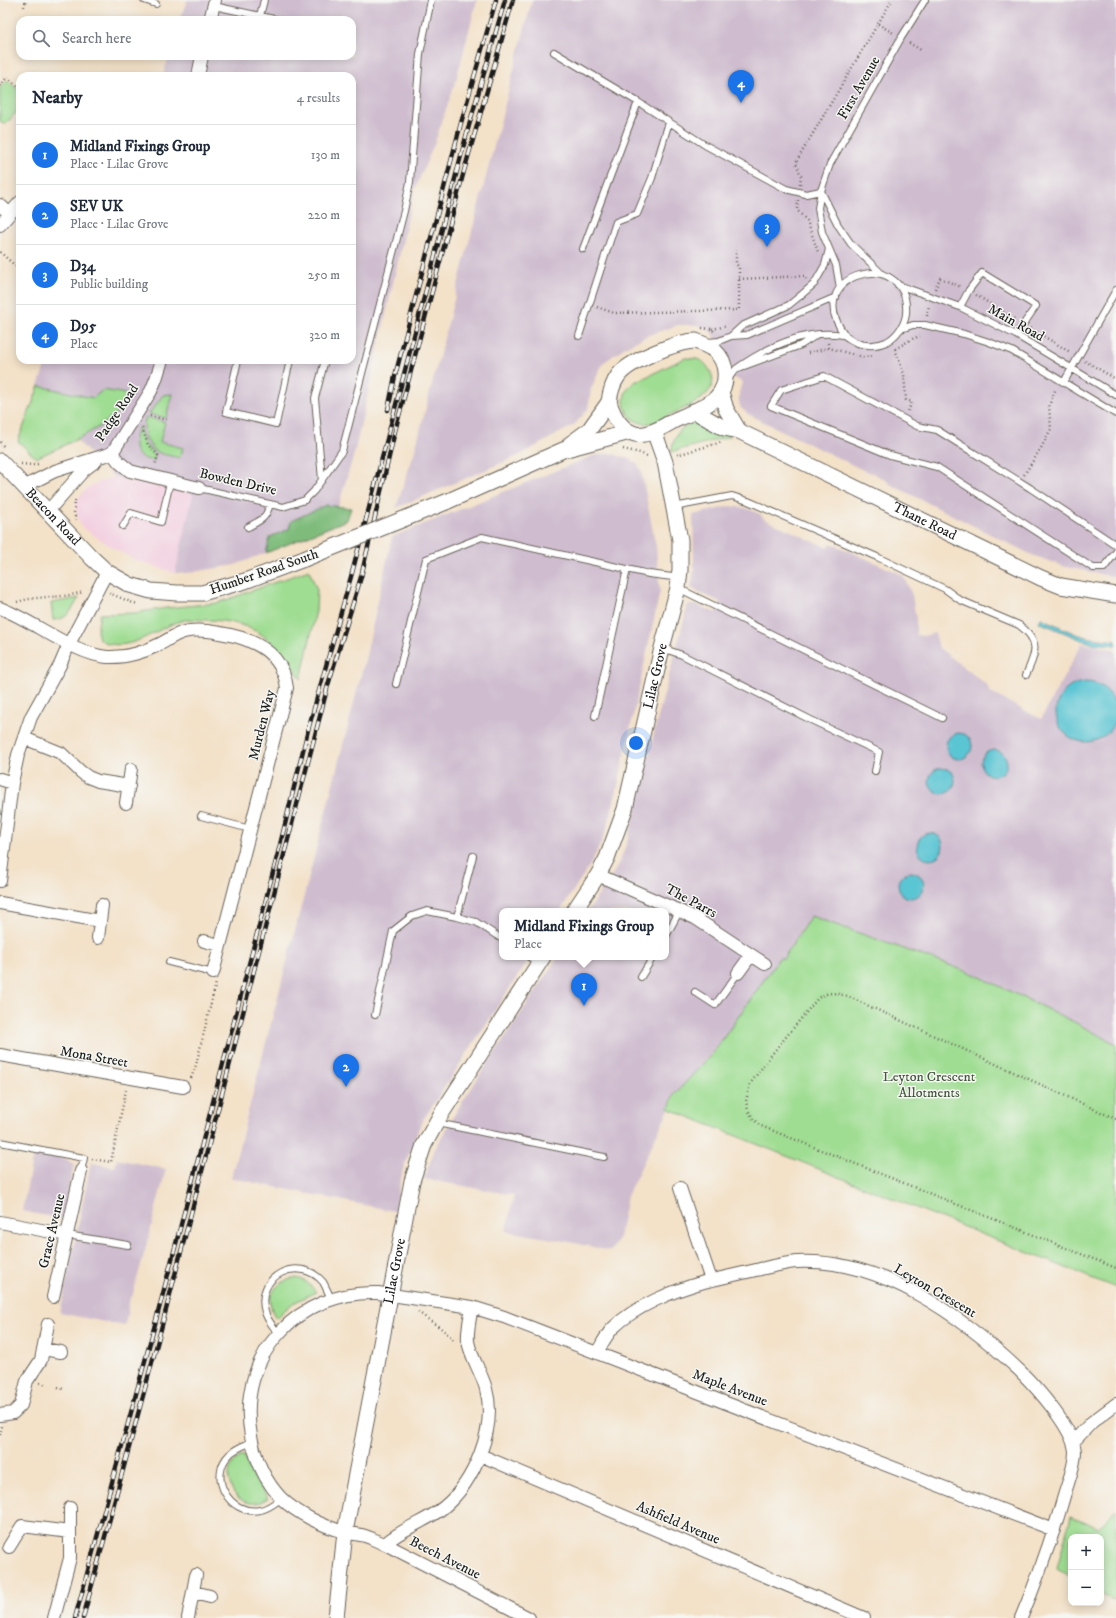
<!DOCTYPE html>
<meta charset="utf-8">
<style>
:root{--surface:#fff;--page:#f6f6f7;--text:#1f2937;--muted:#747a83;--line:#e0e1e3;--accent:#1a73e8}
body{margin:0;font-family:"IM FELL DW Pica",serif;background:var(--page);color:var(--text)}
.controls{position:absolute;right:12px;bottom:12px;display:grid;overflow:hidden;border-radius:8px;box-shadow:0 2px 10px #0003}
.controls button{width:36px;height:36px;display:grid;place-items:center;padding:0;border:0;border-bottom:1px solid var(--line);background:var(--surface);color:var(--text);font:20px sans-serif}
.you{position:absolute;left:636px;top:743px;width:14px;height:14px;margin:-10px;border:3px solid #fff;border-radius:50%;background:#1a73e8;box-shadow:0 0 0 6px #1a73e833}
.badge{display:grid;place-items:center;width:26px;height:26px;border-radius:50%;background:var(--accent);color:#fff;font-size:13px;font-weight:700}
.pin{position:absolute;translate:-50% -33px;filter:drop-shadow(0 1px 2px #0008)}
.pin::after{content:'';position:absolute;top:21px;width:14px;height:12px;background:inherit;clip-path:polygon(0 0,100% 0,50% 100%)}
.popup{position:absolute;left:499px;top:908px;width:170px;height:52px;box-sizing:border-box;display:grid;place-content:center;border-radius:8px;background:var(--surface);filter:drop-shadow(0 1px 3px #0005);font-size:13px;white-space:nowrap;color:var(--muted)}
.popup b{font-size:15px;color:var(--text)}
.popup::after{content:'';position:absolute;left:50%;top:100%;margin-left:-8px;border:8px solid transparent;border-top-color:var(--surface)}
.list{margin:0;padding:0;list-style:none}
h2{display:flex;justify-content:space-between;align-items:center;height:52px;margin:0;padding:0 16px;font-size:17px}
h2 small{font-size:13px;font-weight:400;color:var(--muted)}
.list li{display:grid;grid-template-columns:26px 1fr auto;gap:12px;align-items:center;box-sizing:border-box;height:60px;padding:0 16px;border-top:1px solid var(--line)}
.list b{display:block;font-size:15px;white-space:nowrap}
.list p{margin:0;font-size:13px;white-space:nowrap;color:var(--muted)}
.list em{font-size:13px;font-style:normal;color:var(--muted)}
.icon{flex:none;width:22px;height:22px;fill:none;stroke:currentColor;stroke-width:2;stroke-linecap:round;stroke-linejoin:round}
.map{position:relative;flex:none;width:1116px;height:1618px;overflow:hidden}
.search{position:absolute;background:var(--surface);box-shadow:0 2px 10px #0003;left:16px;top:16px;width:340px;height:44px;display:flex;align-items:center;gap:10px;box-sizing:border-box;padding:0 14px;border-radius:12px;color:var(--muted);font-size:15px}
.panel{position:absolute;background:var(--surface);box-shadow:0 2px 10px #0003;left:16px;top:72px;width:340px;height:292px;border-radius:12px}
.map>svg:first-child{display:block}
.built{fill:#f3cfe0}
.industrial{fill:#cfbdcf}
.green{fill:#9fdd92;stroke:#5e7c57}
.forest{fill:#7fbc7c;stroke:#4e6c4c}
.water{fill:#5ac5d3;stroke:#3b7078}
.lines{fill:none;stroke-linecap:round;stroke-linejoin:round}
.service-casing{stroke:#676158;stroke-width:8}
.minor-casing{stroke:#676158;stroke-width:14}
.tertiary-casing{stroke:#676158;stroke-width:17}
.path{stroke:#676158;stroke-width:2.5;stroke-dasharray:1 3;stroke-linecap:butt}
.service{stroke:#fff;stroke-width:6}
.minor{stroke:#fff;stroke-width:12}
.tertiary{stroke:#fff;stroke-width:15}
.rail-casing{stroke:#1c1c1c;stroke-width:4.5}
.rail{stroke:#f6f6f2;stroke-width:3;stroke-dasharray:9;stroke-linecap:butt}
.tertiary-bridge-casing{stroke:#676158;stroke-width:17;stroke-linecap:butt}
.tertiary-bridge{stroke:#fff;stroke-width:15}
.labels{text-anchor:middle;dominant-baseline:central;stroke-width:3;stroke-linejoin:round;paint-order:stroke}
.street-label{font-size:14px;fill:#1c1c1c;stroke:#f6f6f2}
.park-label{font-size:14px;fill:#43563f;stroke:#f6f6f2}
</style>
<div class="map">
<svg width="1116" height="1618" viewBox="0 0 1116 1618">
<rect width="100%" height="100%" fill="#f6f6f2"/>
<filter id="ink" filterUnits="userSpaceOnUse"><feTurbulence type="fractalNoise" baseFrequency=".025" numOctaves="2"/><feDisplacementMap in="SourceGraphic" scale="8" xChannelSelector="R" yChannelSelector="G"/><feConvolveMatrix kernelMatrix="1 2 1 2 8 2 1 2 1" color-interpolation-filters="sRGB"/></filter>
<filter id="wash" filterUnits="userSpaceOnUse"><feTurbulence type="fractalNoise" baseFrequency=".012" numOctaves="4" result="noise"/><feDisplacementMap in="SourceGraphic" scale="16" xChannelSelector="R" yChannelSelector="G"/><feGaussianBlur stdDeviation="0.9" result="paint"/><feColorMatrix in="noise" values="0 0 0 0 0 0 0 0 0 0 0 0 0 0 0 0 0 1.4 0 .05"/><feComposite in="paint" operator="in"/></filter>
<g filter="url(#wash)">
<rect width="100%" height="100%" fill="#f3e1c8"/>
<path class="built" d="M114 477 135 480 194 494 175 573 135 560 110 546 83 528 79 521 76 510V501L87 488 99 482Z"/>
<path class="industrial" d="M187 0H477L456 80 435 142 414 191 354 454 332 527 235 565 187 573H175L193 494 135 480 114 477 34 398 47 360H352V76H163L169 56H352V20H180Z
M532 0H1116V577L1066 567 1032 555 890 484 887 481 873 473 865 471 748 414 741 408 739 403V393L742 382 733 377 732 367 722 346 710 331 697 325H678L646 336 625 347 603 363 591 389 588 409 574 425 520 455 396 508 415 450Z
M610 453 632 460 636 463 641 470 656 547 660 591 618 785 608 825 601 843 590 865 560 911H502V957H530L421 1123 403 1169 394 1211 231 1178 366 656 392 537 592 456Z
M730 506 746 508 760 514 764 519 828 548 831 543 903 575 912 595 916 619V635L924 636 935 633 939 648 987 685 991 693 1041 719 1082 643 1116 650V1044L1074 1022 974 974 811 916 783 959 780 958 713 1053 673 1096 669 1109 627 1196 619 1237 611 1251 565 1241 506 1231 514 1195 424 1179 435 1149 457 1110 558 957H666V911H588L619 864 629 836 659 713 688 605H697L716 613 720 602 691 588 694 570 693 515Z
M34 1151 66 1159 74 1165 62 1219 22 1211Z
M117 1159 166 1169 149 1236 132 1297H130L125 1326 60 1313 91 1163 115 1167Z"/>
<path class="green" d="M7 80 20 91V108L5 125 0 121V88Z
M685 358C698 359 703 358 710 371 724 396 681 409 665 417 661 419 656 423 651 423 628 428 614 398 633 383 636 381 642 379 646 377 659 371 672 364 685 358Z
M39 386 93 398 103 390 133 395C124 405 117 414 106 422 85 437 60 447 36 458L18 441Z
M172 394 166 418 149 414 163 395Z
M146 417 165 422 160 442 183 448 180 458C173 456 162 455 156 451 146 444 141 428 146 417Z
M695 422H700L731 436 671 452C674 437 679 426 695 422Z
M139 426 144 443 155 455 154 461C150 460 144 459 141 457 131 450 135 434 139 426Z
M309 570 317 590 316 611 301 679C277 641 255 621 208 620 199 620 190 618 181 621 155 628 127 657 99 639L97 631 100 614 134 613 166 608 218 603Z
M79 598C72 609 68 620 53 620L51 603Z
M811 916 974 974 1074 1022 1116 1044V1288L669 1109 673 1096 713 1053 780 957 783 959Z
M296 1278C305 1279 310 1285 316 1292L293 1303 276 1318C263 1299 274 1281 296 1278Z
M243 1455 253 1476 268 1498C264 1500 260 1503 256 1503 235 1506 222 1479 233 1463 236 1459 240 1457 243 1455Z
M1116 1509V1602L1101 1594V1537H1071V1577L1057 1568 1071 1516 1098 1527Z"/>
<path class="forest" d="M326 505 351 508 347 520 266 553 270 537 289 529 291 521Z"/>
<path class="water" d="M1041 618 1076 634 1091 638 1116 641V645L1092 643 1082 640 1039 622Z
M1056 712a30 30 0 1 1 60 0a30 30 0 1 1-60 0Z
M946 746a13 13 0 1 1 26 0a13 13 0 1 1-26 0Z
M981 763a13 13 0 1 1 26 0a13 13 0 1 1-26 0Z
M929 781a13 13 0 1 1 26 0a13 13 0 1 1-26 0Z
M917 846a13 13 0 1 1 26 0a13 13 0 1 1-26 0Z
M898 885a13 13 0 1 1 26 0a13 13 0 1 1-26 0Z"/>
</g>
<g filter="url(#ink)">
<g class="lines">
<defs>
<path id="service" d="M144 0 156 4
M214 6 279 20
M260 16 264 0
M554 52 638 102 705 145 786 189 806 194 821 191
M821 191 838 225 851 244 882 274
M583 249 638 102
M898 285 960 307 1016 335 1116 395
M840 288 836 265 822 232 818 208 821 191 830 164 901 38 925 0
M960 307 969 290 982 273 1036 306 1016 335
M901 329 913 325H925L964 334 989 342 1012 351 1116 414
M579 336 616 222 637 214 652 178 669 122
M731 336 742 326 789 305 800 296 814 284 825 265 829 249
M708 342 719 341 731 336 747 335 836 297
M238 360 226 412 276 424 290 360
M736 369C767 347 804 329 843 335 846 336 848 338 851 340 861 346 875 347 886 342 896 337 905 325 906 314 911 244 798 273 845 335
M728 379 736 369 801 345 815 336
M1064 382 1116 290
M322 480 315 398 325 360
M199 488 283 507 305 500 314 491 342 451 404 211 410 182 420 54 431 0
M674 507 732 496 748 501 877 557 945 589 960 600 1019 625C1041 641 1036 653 1026 675
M123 526 131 513 161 522 170 482
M248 527C261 520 266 519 270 504
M1116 545 1030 488 937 430 917 426 824 376 781 390 771 406 890 455 937 467 1093 568H1104L1116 552
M678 588 942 718
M662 648 682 655 811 720 879 752 875 771
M396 684 426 559 482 537 649 574 680 578
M595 716 627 569
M201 816 250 829
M457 917 473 856
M666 936 680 910
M529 957 539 963
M169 962 213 973
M641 977 653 957
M695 992 715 1005 738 973
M375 1015 393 931 412 916 427 911 457 917 476 922 502 939
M437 1123 604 1157
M0 1142 84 1158 81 1171
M67 1235 128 1245
M278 1333C273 1326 267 1320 265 1312 254 1276 299 1254 323 1282 326 1287 328 1293 331 1298
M252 1442C245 1445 236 1448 230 1454 207 1476 229 1516 260 1510 268 1509 275 1503 282 1498"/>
<path id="minor" d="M210 20 215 0
M198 76 202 56
M0 205 10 214
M0 225 20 202
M112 453 119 462 130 471 199 488
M25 486 55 471 112 453 151 391 156 379 162 360
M48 511 84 470 96 461
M0 608C32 620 74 654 107 657 127 658 145 652 162 643 169 639 176 634 184 632 196 629 209 631 220 633 252 638 283 652 287 688L213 973
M24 738 61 753 81 772 88 777 98 781 129 786
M0 779 12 783
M126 803 131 769
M598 875 695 918 765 964
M0 881 12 783 18 755 31 717 60 665 69 644 107 572
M0 903 100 921
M98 938 102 905
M204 941 220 945
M738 973 751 955
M0 1055 183 1087
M680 1188 711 1280
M0 1222 67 1235
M53 1297 81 1171
M43 1349 61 1352
M597 1353C602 1344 606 1335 613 1328 635 1306 675 1290 704 1282 721 1278 739 1274 756 1270 770 1267 783 1263 797 1262 881 1258 962 1316 1020 1371 1036 1387 1074 1429 1075 1452 1075 1466 1068 1482 1064 1496 1052 1538 1038 1578 1021 1618
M0 1415 13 1413 21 1405 27 1381 41 1360 48 1324
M1073 1442 1092 1422 1116 1404
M480 1455 864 1618
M385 1544C402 1528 426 1522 444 1507 474 1482 497 1428 486 1389 482 1373 470 1356 468 1341 467 1330 470 1318 472 1307
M9 1547 22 1526 70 1532
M194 1592 210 1596
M54 1618 70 1558V1508
M188 1618 196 1575
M529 1618 385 1544C378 1542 372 1538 365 1536 359 1534 351 1534 345 1532 324 1527 296 1513 281 1498 265 1481 255 1458 251 1436 236 1356 298 1290 378 1293L472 1307 504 1317 1054 1530"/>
<g id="tertiary">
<path d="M696 341C702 344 710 346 715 351 728 363 729 385 716 398 704 408 689 414 675 420 664 426 648 437 635 434 621 430 613 415 609 402 610 394 613 383 618 376 628 361 679 341 696 341Z"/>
<path d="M721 392 726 409 739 431"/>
<path id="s1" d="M694 411 724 428 739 431 747 435 1041 578 1061 586 1116 595"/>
<path d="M570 444 589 430 609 402"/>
<path id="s2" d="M0 461 92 558 107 572 130 585 151 591 177 593H202L245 581 304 559"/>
<path d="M446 502 563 450 630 432"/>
<path id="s3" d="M574 911 598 875 607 858 625 809 662 648 678 588 680 570V540L665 462 654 431"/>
<path id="s4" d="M336 1618 345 1532 412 1181 424 1145 440 1116 543 957"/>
</g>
</defs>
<use href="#service" class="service-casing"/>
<use href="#minor" class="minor-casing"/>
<use href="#tertiary" class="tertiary-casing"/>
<path class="path" d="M24 7 26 0
M878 24 895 34
M909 43 921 50
M0 86 7 77 20 88
M800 184 801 176 796 162 892 0
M798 200 797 210 807 221 818 252
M0 252 20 270
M739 279 804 276 806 279
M935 289 940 278 961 287
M976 295 1016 320
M597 307 614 313 739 310V267L736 264V250
M927 316 929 305
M702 328 712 329 715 333
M1030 328 1070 352
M712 329 727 326
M828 343 829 348 863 357 873 356
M895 349 912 339 920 336
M895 349 904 374 906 400 912 402 908 411
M808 353 829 348
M1085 361 1116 379
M150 416 167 420
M142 428 148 445 158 455 155 465
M0 442 5 448
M623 449 640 453 649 457
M677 455 722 442
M21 464 33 465 38 464
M1024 475 1041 448 1051 429 1049 406 1056 388
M75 500 74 513 76 520
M109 593 133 603 141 604
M17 602C38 595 61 599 83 592
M191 1078 196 1065 216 983
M1116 1119 847 996C835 993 829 991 818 998L772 1054 750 1084 746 1101 748 1110 754 1120 761 1126 1116 1268
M92 1159 111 1162 126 1090
M418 1312 442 1329 455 1341
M40 1383 47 1385
M58 1387 63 1389
M0 1435 2 1426"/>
<use href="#service" class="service"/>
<use href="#minor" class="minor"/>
<use href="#tertiary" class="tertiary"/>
<defs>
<path id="rail" d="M388 410 395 376 461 123 496 0
M75 1618 154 1328 278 853 308 730 352 573 468 129 505 0
M83 1618 161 1329 328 685 361 577 395 431 464 171 513 0"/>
</defs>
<use href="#rail" class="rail-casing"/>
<use href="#rail" class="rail"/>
<defs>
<path id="tertiary-bridge" d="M304 559 446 502"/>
</defs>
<use href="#tertiary-bridge" class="tertiary-bridge-casing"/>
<use href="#tertiary-bridge" class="tertiary-bridge"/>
</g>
</g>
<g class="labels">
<g class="street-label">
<text transform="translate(859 88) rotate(-60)">First Avenue</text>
<text transform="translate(1016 323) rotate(29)">Main Road</text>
<text transform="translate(117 413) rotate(-56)">Padge Road</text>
<text transform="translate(238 482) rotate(13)">Bowden Drive</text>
<text stroke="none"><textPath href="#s2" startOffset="77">Beacon Road</textPath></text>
<text stroke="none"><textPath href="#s1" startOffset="256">Thane Road</textPath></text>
<text transform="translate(264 572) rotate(-19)">Humber Road South</text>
<text stroke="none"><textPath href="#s3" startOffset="251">Lilac Grove</textPath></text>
<text transform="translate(262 725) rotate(-76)">Murden Way</text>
<text transform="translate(691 901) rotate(28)">The Parrs</text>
<text transform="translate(94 1057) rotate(10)">Mona Street</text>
<text transform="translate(52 1231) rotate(-77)">Grace Avenue</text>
<text stroke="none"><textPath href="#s4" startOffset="352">Lilac Grove</textPath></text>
<text transform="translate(935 1291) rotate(30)">Leyton Crescent</text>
<text transform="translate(730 1388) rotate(21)">Maple Avenue</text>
<text transform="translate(678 1523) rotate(23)">Ashfield Avenue</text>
<text transform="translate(445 1558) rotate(27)">Beech Avenue</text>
</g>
<g class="park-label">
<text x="929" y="1077">Leyton Crescent<tspan x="929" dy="16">Allotments</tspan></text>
</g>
</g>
</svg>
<div class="controls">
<button>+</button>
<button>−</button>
</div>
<div class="you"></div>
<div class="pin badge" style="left:584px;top:1006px">1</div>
<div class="popup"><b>Midland Fixings Group</b>Place</div>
<div class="pin badge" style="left:346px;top:1087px">2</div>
<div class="pin badge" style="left:767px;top:247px">3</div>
<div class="pin badge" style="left:741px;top:103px">4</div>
<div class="search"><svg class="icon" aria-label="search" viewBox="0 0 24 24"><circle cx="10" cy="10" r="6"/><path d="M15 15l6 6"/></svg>Search here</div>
<section class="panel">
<h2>Nearby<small>4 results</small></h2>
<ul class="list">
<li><span class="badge">1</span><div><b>Midland Fixings Group</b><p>Place · Lilac Grove</p></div><em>130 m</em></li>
<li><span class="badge">2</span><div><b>SEV UK</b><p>Place · Lilac Grove</p></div><em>220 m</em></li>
<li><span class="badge">3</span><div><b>D34</b><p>Public building</p></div><em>250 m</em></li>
<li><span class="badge">4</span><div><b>D95</b><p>Place</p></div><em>320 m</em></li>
</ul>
</section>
</div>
